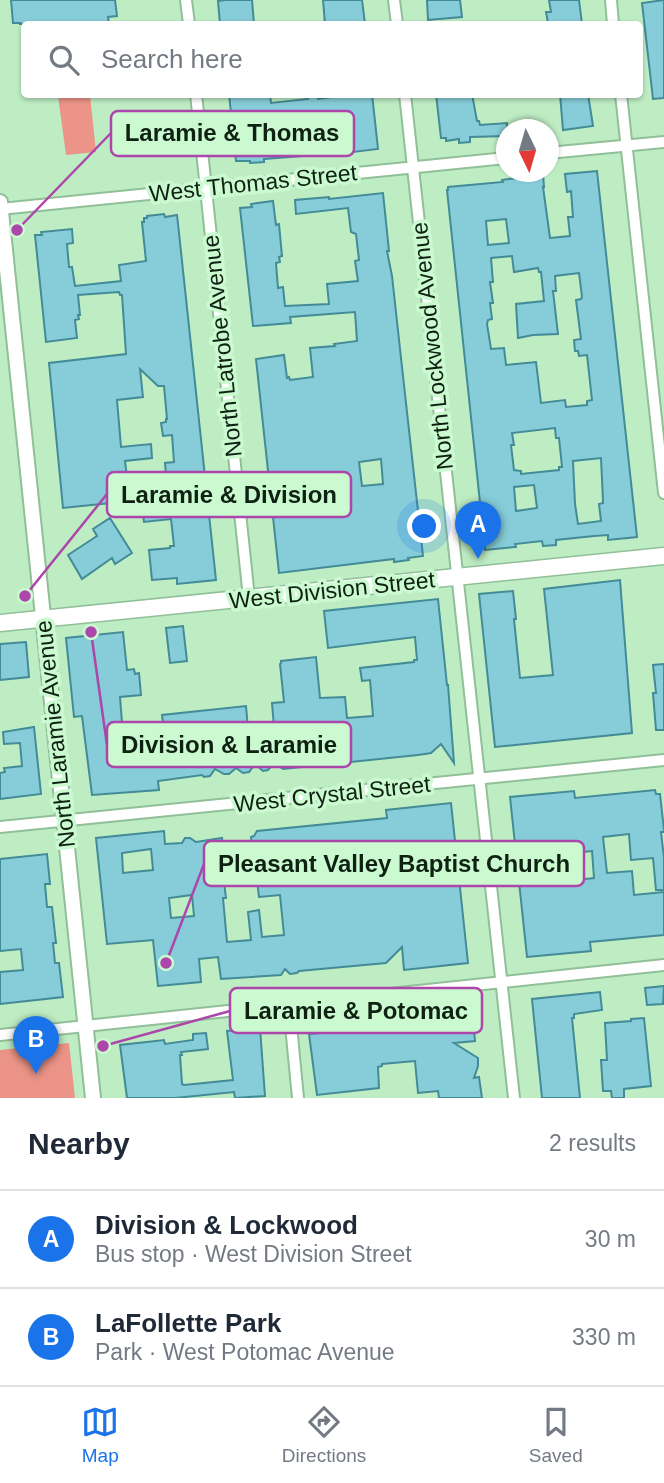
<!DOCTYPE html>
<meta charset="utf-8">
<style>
:root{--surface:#fff;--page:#f6f6f7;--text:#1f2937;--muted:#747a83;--line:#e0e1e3;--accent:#1a73e8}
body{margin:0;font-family:Helvetica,sans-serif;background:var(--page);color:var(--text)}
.compass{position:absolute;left:496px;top:119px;width:63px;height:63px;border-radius:50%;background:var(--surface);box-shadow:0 2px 5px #0004;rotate:175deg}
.you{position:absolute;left:425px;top:527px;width:24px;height:24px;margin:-18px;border:5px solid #fff;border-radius:50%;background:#1a73e8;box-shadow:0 0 0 10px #1a73e833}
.badge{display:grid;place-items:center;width:46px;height:46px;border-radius:50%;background:var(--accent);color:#fff;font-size:23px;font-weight:700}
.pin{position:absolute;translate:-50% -58px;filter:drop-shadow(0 2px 4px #0008)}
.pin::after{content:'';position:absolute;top:37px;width:24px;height:21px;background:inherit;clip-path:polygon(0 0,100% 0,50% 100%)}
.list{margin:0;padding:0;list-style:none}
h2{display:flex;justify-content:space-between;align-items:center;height:91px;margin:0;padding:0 28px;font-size:30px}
h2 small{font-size:23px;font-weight:400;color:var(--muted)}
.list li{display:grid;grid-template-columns:46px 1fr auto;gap:21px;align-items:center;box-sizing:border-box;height:98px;padding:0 28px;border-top:2px solid var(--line)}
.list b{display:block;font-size:26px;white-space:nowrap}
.list p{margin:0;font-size:23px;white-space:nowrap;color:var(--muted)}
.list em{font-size:23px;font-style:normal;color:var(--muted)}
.icon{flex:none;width:38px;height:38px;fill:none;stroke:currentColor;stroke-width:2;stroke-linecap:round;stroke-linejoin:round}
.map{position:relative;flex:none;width:664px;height:1098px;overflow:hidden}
.search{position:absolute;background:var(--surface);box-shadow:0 2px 5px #0004;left:21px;right:21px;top:21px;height:77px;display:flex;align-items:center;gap:18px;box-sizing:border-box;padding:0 24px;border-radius:7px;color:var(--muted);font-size:26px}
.sheet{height:287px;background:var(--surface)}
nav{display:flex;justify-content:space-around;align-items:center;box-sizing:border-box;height:98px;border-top:2px solid var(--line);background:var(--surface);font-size:19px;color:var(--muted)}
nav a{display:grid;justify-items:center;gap:4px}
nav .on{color:var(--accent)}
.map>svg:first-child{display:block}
.green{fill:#ec9487}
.building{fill:#86cdd9;stroke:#438b96;stroke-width:2;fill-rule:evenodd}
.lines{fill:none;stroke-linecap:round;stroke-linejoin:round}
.minor-casing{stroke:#91bf98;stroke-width:14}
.tertiary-casing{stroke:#91bf98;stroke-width:18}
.secondary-casing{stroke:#91bf98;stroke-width:19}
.minor{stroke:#fff;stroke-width:10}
.tertiary{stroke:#fff;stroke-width:14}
.secondary{stroke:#fff;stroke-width:16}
.labels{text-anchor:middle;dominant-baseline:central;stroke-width:7;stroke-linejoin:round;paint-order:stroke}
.street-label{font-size:23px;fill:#0f2112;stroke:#cbfad1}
.leader{fill:none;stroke:#ad46aa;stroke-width:2.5}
.callout-dot{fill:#ad46aa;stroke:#cbfad1;stroke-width:2.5}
.callout{fill:#cbfad1;stroke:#ad46aa;stroke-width:2.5}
.callout-label{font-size:24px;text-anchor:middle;font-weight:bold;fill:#0f2112}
</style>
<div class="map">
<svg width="664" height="1098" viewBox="0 0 664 1098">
<rect width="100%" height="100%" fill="#beedc4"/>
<path class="green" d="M67 95H90L96 152 66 155 58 96Z
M69 1043 75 1098H0V1050Z"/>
<path class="building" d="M11 0H115L117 16 108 17 109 24H20V23H13Z
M225 0H252L254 24H220L218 1Z
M323 0H362L365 24H325Z
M427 0H460L462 17 428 20Z
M549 0H579L582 24 548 23 546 12H551Z
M664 0V98L653 99 642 3Z
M229 94H270L271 103 308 99 307 96 317 95 318 99 354 94H372L378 149 345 153 343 132H341L340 128 298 133 302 156 264 159V162L250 163V161H236Z
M436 94H472L477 121H479L480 125 507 123V136L470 137V142L459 143V139L446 141V138H441Z
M560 94H588L593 126 563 130Z
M597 171 637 537 608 540V535L594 536 556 540V545L543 546 542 541 515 544 516 547 485 550 447 190H448V187L503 182 502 180 543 174 544 187H543L550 238 570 236 568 217H573L571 191 567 192 565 174ZM506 219 509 243 488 245 486 221ZM512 256 514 272 538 268 539 272H541L544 301 516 304 518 338 533 335 558 334 553 291H556L555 276 579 273 582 297 581 299 576 300 581 339 574 340 575 351H578L579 356 587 355 592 400 587 401V405L566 407 565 400 541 403 536 362 506 365 504 348 491 349 487 324 488 320 492 319 490 303H493L490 282H493L491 258ZM555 428 556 438H559L562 467H559V470L521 474V471L514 470 511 445H514L512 433ZM601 458 603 501V503L599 504 601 521 578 524 575 504 573 461ZM534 485 537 508 516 511 514 487Z
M383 193 389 251H387L392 276 401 358 423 556 408 558 409 560 394 562V559L279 573 256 359 284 355 287 378 289 377 290 380 313 377 310 348 335 346 334 344 357 341 355 312 290 317 291 323 253 326 240 208 252 207 251 204 273 201 276 225 279 224 282 256 279 257 280 262 276 263 278 288 283 287 285 306 329 304 327 284 358 281 355 261 359 260 356 234 351 232 348 208 296 214 295 200 329 197V199ZM381 459 383 484 362 486 359 462Z
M164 214 165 217 177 215 179 233 216 580 177 584V578L152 580 149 550 170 548V546H174L171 519 144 522 142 505 170 501 168 474 166 475 165 463 174 462 172 435 163 436 161 423 166 422V419H167L164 386H158L140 369 143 397 117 400 121 447 151 444 152 458 125 461 130 501 63 508 49 363 126 354 122 295H120L119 292 78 295 80 315H78L79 319 75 320 77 338 46 342 35 235H42L41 232 72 229 73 243 67 244 69 267H72L75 286 121 281 119 265 146 261 142 222H144V218H147V216Z
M110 518 132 553 115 564 112 558 82 579 68 555 97 536 93 529Z
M620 580 632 733 495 747 479 594 513 591 516 619H514L520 678 553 675 544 589Z
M438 599 447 685H448L454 763 441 744 431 753 418 755 283 769 274 763 268 770 263 771 255 764 249 772 243 773 236 768 229 774H224L215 769 210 776 204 777 202 775 158 781 159 790 92 795 82 716 74 717 66 638 123 632 127 670 134 669 135 674 139 673 141 695 120 697 123 735H126V736L164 733 162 715 246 706 248 729 274 727 272 703 284 702 280 664 281 663V661L316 657 320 698 345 697 347 718 373 716 370 680 362 681 360 668 414 662V660H417L415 637 328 648 324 611Z
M183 626 187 661 170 663 166 628Z
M26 642 29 677 0 680V644Z
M664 664V730H656L653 693H656L653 665Z
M34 727 41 794 0 799V773L5 772 4 768 22 766 20 743 4 744 3 732Z
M655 790 656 794H660L664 830V832H661L664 858V890H656L653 858 631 860 629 834 603 837 607 873 632 871 634 895 664 892V935L590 942 591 951 527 957 510 797 574 791 575 798ZM592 851 594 878 558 882 554 855Z
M451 803 468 963 404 970 402 947 386 963 299 971 297 973 290 974 285 969 281 975 221 979 218 957 199 959 201 982 158 986 153 940 107 944 96 838 164 831 165 844 182 843 185 838H190L196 842 222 838 225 874H223L226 898H223L227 942 251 940 248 912 259 910 262 937 284 935 280 895 259 897 256 872H254L251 837 254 836 257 831 387 818 386 810ZM151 849 153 870 123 873 122 853ZM192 895 194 916 171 918 169 898Z
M47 854 50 884H45L47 907H52L56 943H53L55 963H59L63 997 0 1004V972L23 970 21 949 0 951V859Z
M664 986 663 1004 647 1005 645 988Z
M600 992 602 1010 574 1014V1018H572L580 1098H542L532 999Z
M472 1006 475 1041 454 1043 478 1058V1066L474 1078 479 1077 482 1098H439L438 1091 418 1093 415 1061 382 1064V1066L378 1067 379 1088 317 1095 309 1034 321 1033 338 1027 377 1024V1026L392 1022H395L410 1029 408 1012Z
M644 1018 651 1086 624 1089V1098H612L611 1091H603L601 1060H607L605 1023 631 1021V1019Z
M260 1028 265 1096 235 1098 234 1092 175 1098H127L120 1045 164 1040 165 1044 193 1040V1034L206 1033 208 1049 181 1052 182 1055H180L182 1084 184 1085 233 1080 227 1031Z"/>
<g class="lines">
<defs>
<path id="minor" d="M186 0 189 24
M394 0 397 24
M611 0 613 24
M196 94 249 598
M405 94 514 1098
M621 94 664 493
M548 153 664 142
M0 209 506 158
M0 827 664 760
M289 1005 298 1098
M0 1035 664 965"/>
<path id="tertiary" d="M0 202 93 1098"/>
<path id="secondary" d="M0 623 664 556"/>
</defs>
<use href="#minor" class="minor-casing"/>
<use href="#tertiary" class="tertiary-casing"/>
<use href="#secondary" class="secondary-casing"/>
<use href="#minor" class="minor"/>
<use href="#tertiary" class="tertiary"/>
<use href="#secondary" class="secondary"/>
</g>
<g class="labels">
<g class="street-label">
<text transform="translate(253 183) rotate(-6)">West Thomas Street</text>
<text transform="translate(222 346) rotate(-96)">North Latrobe Avenue</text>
<text transform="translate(432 346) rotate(-96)">North Lockwood Avenue</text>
<text transform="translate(332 590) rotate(-6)">West Division Street</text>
<text transform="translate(55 734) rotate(-96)">North Laramie Avenue</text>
<text transform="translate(332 794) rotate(-6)">West Crystal Street</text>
</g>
</g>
<path class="leader" d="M17 230L111 133M25 596L107 494M91 632L107 745M166 963L204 864M103 1046L230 1011"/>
<g class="callout-dot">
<circle cx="17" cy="230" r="7"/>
<circle cx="25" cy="596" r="7"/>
<circle cx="91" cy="632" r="7"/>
<circle cx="166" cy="963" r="7"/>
<circle cx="103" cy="1046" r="7"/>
</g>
<g class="callout">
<rect x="111" y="111" width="243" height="45" rx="7"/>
<rect x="107" y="472" width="244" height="45" rx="7"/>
<rect x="107" y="722" width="244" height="45" rx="7"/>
<rect x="204" y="841" width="380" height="45" rx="7"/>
<rect x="230" y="988" width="252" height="45" rx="7"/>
</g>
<g class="callout-label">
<text x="232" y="141">Laramie &amp; Thomas</text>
<text x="229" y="503">Laramie &amp; Division</text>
<text x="229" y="753">Division &amp; Laramie</text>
<text x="394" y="872">Pleasant Valley Baptist Church</text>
<text x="356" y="1019">Laramie &amp; Potomac</text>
</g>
</svg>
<svg class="compass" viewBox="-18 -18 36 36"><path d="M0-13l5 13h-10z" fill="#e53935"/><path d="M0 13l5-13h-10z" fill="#747a83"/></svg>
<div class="you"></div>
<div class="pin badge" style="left:478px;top:559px">A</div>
<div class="pin badge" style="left:36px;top:1074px">B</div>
<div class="search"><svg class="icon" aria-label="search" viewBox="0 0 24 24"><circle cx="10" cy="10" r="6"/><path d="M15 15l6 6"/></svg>Search here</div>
</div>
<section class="sheet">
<h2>Nearby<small>2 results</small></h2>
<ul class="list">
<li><span class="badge">A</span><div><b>Division &amp; Lockwood</b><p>Bus stop · West Division Street</p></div><em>30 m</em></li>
<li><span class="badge">B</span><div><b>LaFollette Park</b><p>Park · West Potomac Avenue</p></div><em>330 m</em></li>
</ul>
</section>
<nav>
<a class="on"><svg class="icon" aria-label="map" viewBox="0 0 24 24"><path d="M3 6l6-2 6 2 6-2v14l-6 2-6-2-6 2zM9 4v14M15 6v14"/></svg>Map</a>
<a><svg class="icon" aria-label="directions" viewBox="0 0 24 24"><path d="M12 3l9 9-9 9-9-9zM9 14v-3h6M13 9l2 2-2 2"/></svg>Directions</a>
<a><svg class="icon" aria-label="saved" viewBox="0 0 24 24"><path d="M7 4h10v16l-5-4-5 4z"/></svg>Saved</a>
</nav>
